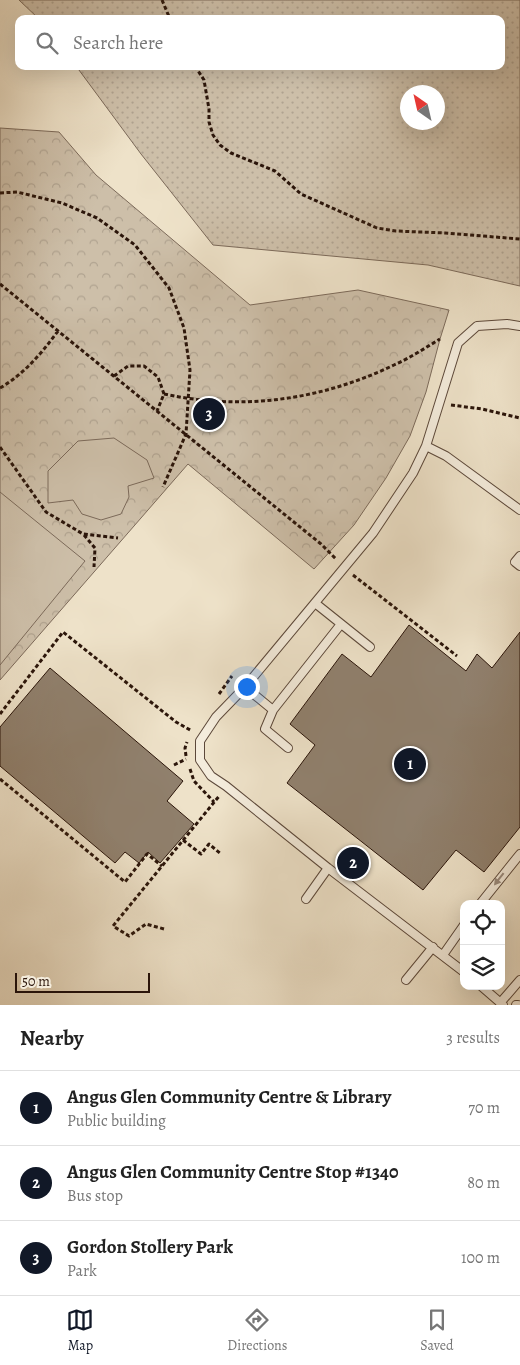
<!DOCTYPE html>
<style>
:root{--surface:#fff;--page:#f2f2f2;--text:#222;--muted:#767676;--line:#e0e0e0;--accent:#111827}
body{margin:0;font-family:Alegreya,serif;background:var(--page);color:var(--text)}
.controls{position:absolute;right:15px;bottom:15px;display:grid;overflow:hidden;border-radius:10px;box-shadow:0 5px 20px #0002}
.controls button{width:45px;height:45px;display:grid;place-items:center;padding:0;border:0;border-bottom:1px solid var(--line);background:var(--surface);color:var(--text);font:25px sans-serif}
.compass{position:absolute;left:400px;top:85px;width:45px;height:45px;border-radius:50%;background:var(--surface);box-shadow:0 5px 20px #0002;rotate:326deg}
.scale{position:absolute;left:15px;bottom:12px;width:135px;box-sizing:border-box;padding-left:5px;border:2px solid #2b150a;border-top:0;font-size:14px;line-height:18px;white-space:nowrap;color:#2b150a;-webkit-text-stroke:4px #f4ecdc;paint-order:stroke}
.you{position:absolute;left:246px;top:686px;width:18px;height:18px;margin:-12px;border:4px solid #fff;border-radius:50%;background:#1a73e8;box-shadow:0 0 0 8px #1a73e833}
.badge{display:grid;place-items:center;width:32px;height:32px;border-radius:50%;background:var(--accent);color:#fff;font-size:16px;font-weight:700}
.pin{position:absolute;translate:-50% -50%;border:2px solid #fff;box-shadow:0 1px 5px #0006}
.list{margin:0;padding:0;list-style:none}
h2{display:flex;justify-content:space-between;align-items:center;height:65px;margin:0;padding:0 20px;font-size:21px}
h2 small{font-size:16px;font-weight:400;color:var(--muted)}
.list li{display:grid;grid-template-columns:32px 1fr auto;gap:15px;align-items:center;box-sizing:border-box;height:75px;padding:0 20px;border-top:1px solid var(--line)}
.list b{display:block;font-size:19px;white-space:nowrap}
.list p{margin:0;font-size:16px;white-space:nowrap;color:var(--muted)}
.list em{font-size:16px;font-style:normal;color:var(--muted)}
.icon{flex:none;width:28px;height:28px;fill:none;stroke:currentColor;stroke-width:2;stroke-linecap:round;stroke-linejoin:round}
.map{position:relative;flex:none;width:520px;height:1005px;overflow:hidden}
.search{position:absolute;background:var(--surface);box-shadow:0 5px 20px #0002;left:15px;right:15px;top:15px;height:55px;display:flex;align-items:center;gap:12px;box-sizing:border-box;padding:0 18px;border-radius:10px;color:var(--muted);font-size:19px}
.sheet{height:290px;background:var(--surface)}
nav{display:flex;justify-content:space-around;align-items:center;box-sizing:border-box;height:70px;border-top:1px solid var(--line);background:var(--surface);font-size:14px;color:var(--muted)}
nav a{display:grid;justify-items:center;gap:2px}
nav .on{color:var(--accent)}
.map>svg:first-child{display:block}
.grass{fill:url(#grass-dots);stroke:#7c6a5a;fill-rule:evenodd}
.park{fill:url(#park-crowns);stroke:#7c6a5a}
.garden{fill:#cdbfa9;stroke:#7c6a5a}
.building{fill:#90806d;stroke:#2b150a}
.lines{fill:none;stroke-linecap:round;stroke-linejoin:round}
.service-casing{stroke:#5c483a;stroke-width:10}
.path{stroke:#2b150a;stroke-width:3;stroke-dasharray:4 2.5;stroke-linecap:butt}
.service{stroke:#f4ecdc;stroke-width:8}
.oneway{fill:#9a8b7e}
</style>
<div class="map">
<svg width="520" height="1005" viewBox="0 0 520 1005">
<defs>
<pattern id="grass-dots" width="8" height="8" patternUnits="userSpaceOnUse" patternTransform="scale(1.25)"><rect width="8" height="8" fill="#cdbfa9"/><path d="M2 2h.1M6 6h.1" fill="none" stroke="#b0a390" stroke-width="1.8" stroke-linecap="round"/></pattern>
<pattern id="park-crowns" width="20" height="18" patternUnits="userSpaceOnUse" patternTransform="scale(1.25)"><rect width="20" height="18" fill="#cdbfa9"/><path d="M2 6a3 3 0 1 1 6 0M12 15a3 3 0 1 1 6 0" fill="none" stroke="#b0a390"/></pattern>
</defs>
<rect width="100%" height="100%" fill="#eee2c9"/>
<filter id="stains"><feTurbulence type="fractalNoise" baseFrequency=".004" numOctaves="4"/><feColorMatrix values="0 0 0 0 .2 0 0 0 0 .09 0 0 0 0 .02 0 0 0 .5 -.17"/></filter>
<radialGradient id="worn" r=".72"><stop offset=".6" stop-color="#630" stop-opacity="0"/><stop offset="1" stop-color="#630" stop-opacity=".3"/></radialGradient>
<path class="grass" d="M19 0H520V286L428 265 213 245 141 154 76 66H501V19H39ZM438 92V122H408V92Z"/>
<path class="park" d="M0 128 59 132 96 175 250 305 358 290 449 310 440 339 426 392 410 436 386 478 354 525 314 569 188 464 0 680Z"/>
<path class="garden" d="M114 438 147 460 154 478 128 486 129 497 121 514 101 520 82 514 73 500 48 503V471L78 441Z
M0 492 85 561 0 665Z"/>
<path class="building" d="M409 625 466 671 477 654 492 668 520 632V827L484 872 456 850 423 890 287 783 315 745 290 724 342 654 371 677Z
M50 668 183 781 167 801 194 824 160 863 148 852 139 863 125 852 115 863 0 766V727Z"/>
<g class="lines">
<defs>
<path id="service" d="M426 446 446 456 520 510
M520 556 515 562 520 566
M315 603 370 647
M245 687 273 710 341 624
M273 710 265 729 288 748
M306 899 328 868
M480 904 520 854
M443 955 464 925
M464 972 328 868 226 786 211 776 200 760V741L216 717 245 687 373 533 413 473 426 446 458 343 477 326 507 324 520 326
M406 980 433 947
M481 986 503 1005
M500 1003 520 980
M516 1005H518"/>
</defs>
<use href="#service" class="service-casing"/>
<path class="path" d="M162 0 170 19
M195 66 204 80 209 109V122L213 135 220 145 231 153 275 171 301 194 377 228 396 231 445 233 520 239
M0 193 17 192 62 203 97 218 135 245 169 288 184 328 190 370 186 434 163 487
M0 284 321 544 336 559
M114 376 128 366H144L158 377 164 394 157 411
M0 388C24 374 41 354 58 331
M164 394C243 411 321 400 394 365 410 358 425 348 440 339
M451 405 482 409 520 418
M0 447 46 512 83 534 118 538
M84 535 95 548 94 567
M353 575 457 656
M219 694 232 676
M0 714 63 632 176 722 192 731
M186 756 185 748 187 742
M174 765 186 759
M190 769 194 781 214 802
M0 779 125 882 147 854 162 866
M183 840 201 854 209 844 221 854
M164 929 146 924 129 936 113 926 220 795"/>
<use href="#service" class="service"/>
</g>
<defs><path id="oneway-solid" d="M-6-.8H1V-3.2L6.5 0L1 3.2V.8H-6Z" transform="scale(1.25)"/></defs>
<use class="oneway" href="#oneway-solid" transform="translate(499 879) rotate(128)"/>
<rect width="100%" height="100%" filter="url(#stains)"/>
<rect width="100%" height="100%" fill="url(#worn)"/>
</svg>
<div class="controls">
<button><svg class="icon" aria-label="locate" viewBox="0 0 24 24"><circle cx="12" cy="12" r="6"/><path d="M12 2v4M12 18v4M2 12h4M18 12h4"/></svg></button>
<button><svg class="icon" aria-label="layers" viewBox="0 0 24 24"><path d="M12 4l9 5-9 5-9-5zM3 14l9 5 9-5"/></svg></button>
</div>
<svg class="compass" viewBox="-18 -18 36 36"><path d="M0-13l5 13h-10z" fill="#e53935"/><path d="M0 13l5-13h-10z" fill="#767676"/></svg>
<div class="scale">50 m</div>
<div class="you"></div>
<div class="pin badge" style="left:410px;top:764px">1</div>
<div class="pin badge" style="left:353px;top:863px">2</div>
<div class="pin badge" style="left:209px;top:414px">3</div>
<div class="search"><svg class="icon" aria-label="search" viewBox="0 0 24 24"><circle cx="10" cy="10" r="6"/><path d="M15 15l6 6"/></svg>Search here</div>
</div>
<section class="sheet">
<h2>Nearby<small>3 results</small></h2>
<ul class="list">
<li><span class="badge">1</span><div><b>Angus Glen Community Centre &amp; Library</b><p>Public building</p></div><em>70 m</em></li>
<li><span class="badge">2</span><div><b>Angus Glen Community Centre Stop #1340</b><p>Bus stop</p></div><em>80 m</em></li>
<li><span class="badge">3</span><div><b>Gordon Stollery Park</b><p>Park</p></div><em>100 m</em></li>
</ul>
</section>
<nav>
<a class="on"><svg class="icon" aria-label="map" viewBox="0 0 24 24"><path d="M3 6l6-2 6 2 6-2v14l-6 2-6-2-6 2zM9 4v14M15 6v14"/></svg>Map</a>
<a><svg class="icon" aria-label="directions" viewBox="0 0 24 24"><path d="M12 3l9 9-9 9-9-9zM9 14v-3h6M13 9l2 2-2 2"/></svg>Directions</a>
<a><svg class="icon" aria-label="saved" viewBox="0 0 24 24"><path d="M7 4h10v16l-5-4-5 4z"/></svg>Saved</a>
</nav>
